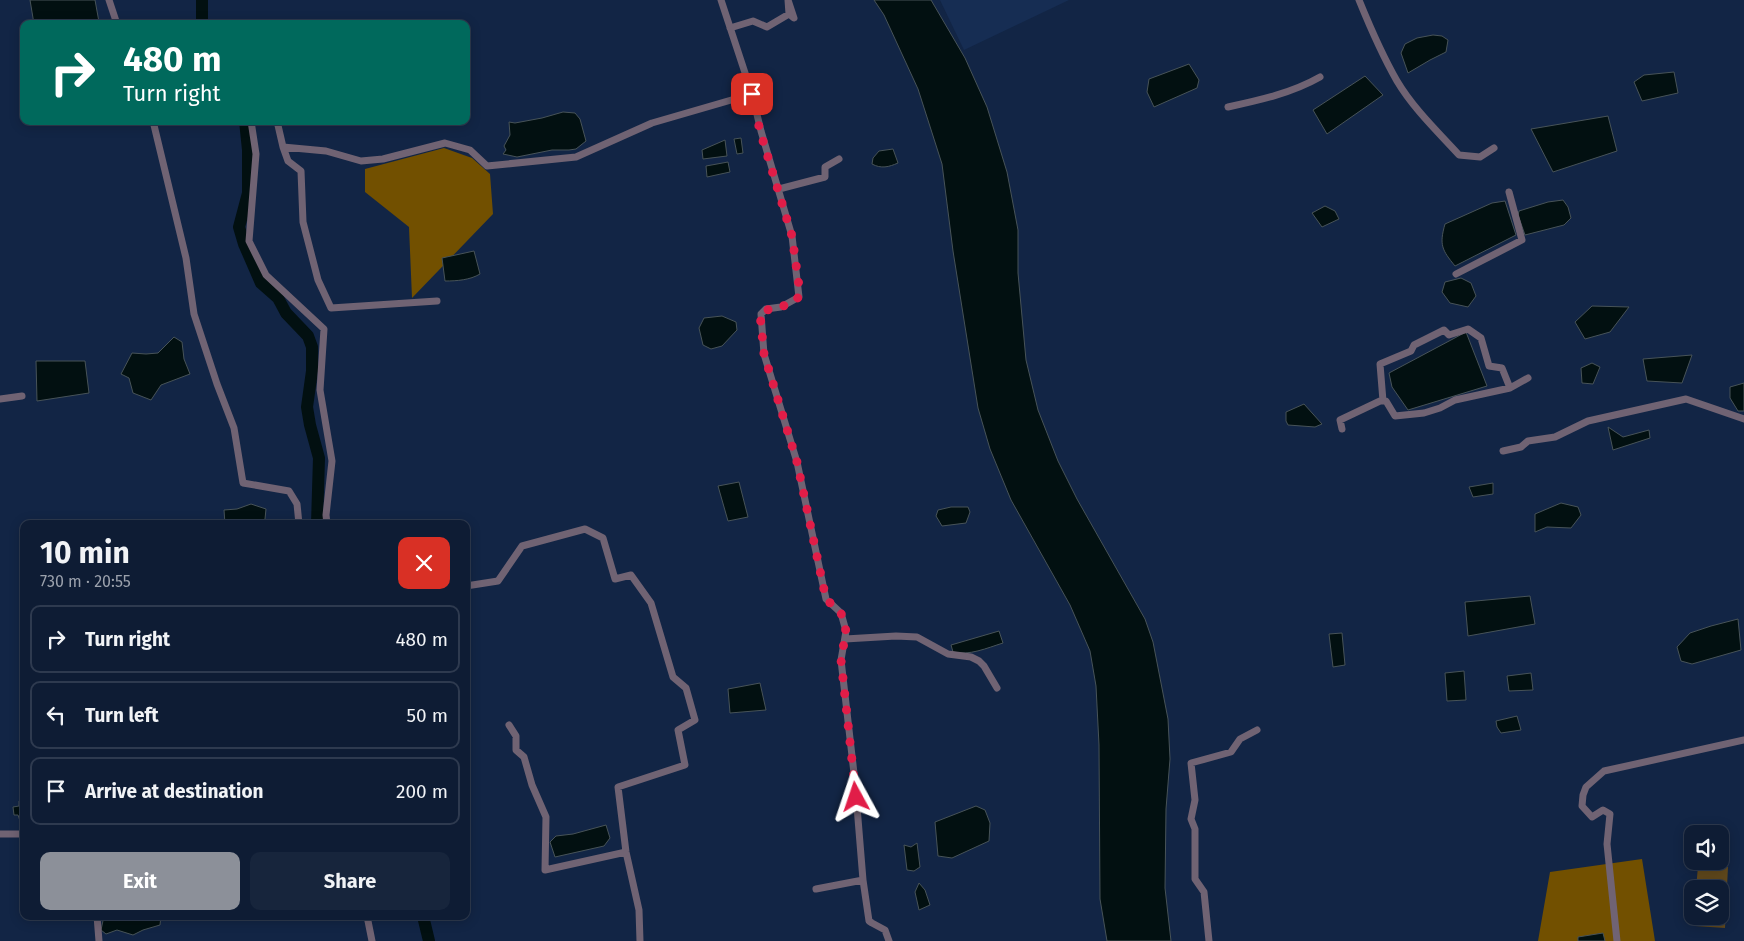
<!DOCTYPE html>
<meta charset="utf-8">
<style>
body{margin:0;font-family:"Fira Sans",sans-serif;background:#17253c;color:#f1f3f6;height:100vh;display:flex;flex-direction:column;font-size:19px;white-space:nowrap}
*{box-sizing:border-box;margin:0}
p{font-size:16px;color:#9ba1ac}
.icon{flex:none;width:28px;height:28px;fill:none;stroke:currentColor;stroke-width:2;stroke-linecap:round;stroke-linejoin:round}
.map{position:relative;flex:1;overflow:hidden}
.drawer{position:absolute;left:20px;top:520px;width:450px;height:400px;display:flex;flex-direction:column;background:#0e1c34;border-radius:10px;box-shadow:0 2px 12px #0003,0 0 0 1px #2e3a4f}
.drawer>*{flex:none}
.guide{position:absolute;left:20px;top:20px;width:450px;height:105px;border-radius:10px;box-shadow:0 2px 12px #0003,0 0 0 1px #2e3a4f;background:#00695c;color:#fff;overflow:hidden}
.buttons{position:absolute;left:1684px;top:825px;display:grid;gap:10px}
.buttons a{display:grid;place-items:center;width:45px;height:45px;border-radius:10px;background:#0e1c34;box-shadow:0 2px 12px #0003,0 0 0 1px #2e3a4f;font-size:25px}
.pin{position:absolute;display:grid;place-items:center;width:42px;height:42px;color:#fff;margin:-21px;border-radius:10px;box-shadow:0 2px 8px #0006}
.me{position:absolute;width:55px;margin:-28px;rotate:355deg;stroke-linejoin:round;filter:drop-shadow(0 0 4px #0008)}
.turn{display:flex;align-items:center;gap:18px;height:105px;padding:0 20px;font-size:22px}
.turn .icon{width:65px;height:65px;stroke-width:2.5}
.turn b{display:block;font-size:35px;line-height:42px}
.round{display:grid;place-items:center;flex:none;width:52px;height:52px;border-radius:10px;background:#17253c}
.headline{display:flex;align-items:center;justify-content:space-between;height:85px;padding:0 20px}
h1{font-size:30px;font-weight:700;line-height:38px}
.action{display:flex;gap:10px;margin-top:auto;padding:10px 20px}
.action a{flex:1;height:58px;border-radius:10px;background:#8c9099;color:#fff;font-size:20px;font-weight:700;line-height:58px;text-align:center}
.action a+a{background:#17253c;color:#f1f3f6}
ul{padding:0;list-style:none}
li{display:flex;align-items:center;gap:15px;height:68px;margin:0 10px 8px;padding:0 10px;border:2px solid #2e3a4f;border-radius:10px}
li div{flex:1}
li b{display:block;font-size:19px}
li em{font-style:normal}
.map>svg:first-child{display:block}
</style>
<div class="map">
<svg width="1744" height="941" viewBox="0 0 1744 941">
<rect width="100%" height="100%" fill="#122545"/>
<path fill="#162d53" d="M 940,0 L 1069,0 L 964,50 Z"/>
<path fill="#61491d" d="M 1698,866 L 1728,867 L 1725,928 L 1695,926 L 1695,916 L 1720,916 L 1720,889 L 1696,889 Z"/>
<path fill="#725000" d="M 444,148 L 472,158 L 490,174 L 493,214 L 412,298 L 409,227 L 365,192 L 365,169 Z
M 1642,859 L 1655,941 L 1538,941 L 1550,872 Z"/>
<path fill="#021011" stroke="#475358" d="M 30,0 L 95,0 L 99,22 L 89,24 L 34,24 Z
M 874,0 L 931,0 L 965,58 L 987,107 L 1007,172 L 1018,230 L 1018,273 L 1026,360 L 1038,410 L 1058,461 L 1077,499 L 1145,619 L 1153,642 L 1168,719 L 1170,759 L 1166,809 L 1165,888 L 1171,941 L 1107,941 L 1100,899 L 1099,745 L 1096,686 L 1090,651 L 1070,605 L 1011,500 L 990,449 L 978,408 L 953,251 L 942,164 L 918,89 L 884,15 Z
M 1433,35 L 1442,36 L 1448,40 L 1446,52 L 1430,60 L 1408,73 L 1401,53 L 1405,44 L 1417,38 Z
M 1189,64 L 1199,80 L 1197,88 L 1154,107 L 1147,92 L 1149,79 Z
M 1674,72 L 1678,93 L 1642,101 L 1634,82 L 1644,75 Z
M 1365,76 L 1383,95 L 1327,134 L 1313,110 Z
M 563,112 L 575,113 L 580,119 L 586,141 L 576,149 L 569,150 L 552,150 L 517,157 L 503,154 L 506,150 L 504,146 L 510,135 L 509,122 L 515,123 L 542,118 Z
M 1608,116 L 1617,151 L 1553,172 L 1531,129 Z
M 741,138 L 743,153 L 737,154 L 734,139 Z
M 725,140 L 727,156 L 703,159 L 702,150 Z
M 893,149 L 898,163 C 889,167 881,169 872,164 L 873,158 L 879,151 Z
M 728,162 L 730,172 L 707,177 L 706,166 Z
M 1563,200 L 1568,207 L 1571,218 L 1564,225 L 1525,235 L 1518,215 L 1519,211 L 1548,202 Z
M 1505,201 L 1516,235 L 1455,266 C 1442,250 1439,245 1445,224 L 1492,203 Z
M 1325,206 L 1335,211 L 1339,219 L 1322,227 L 1312,213 Z
M 474,251 L 480,274 C 470,280 457,281 445,281 L 442,258 Z
M 1461,278 L 1471,283 L 1476,296 L 1468,307 L 1450,303 L 1442,292 L 1445,282 Z
M 1592,306 L 1629,307 L 1610,332 L 1585,339 L 1575,322 Z
M 722,316 L 736,322 L 737,330 L 722,346 L 711,349 L 703,345 L 699,328 L 704,318 Z
M 1466,332 L 1487,386 L 1408,410 L 1392,387 L 1389,373 Z
M 174,337 L 182,342 L 184,359 L 190,374 L 161,385 L 151,400 L 133,393 L 129,378 L 121,374 L 132,353 L 146,354 L 158,353 Z
M 1692,355 L 1682,383 L 1647,381 L 1643,359 Z
M 36,361 L 85,361 L 89,393 L 37,401 Z
M 1592,363 L 1600,367 L 1593,384 L 1582,383 L 1581,368 Z
M 1744,383 L 1744,411 L 1738,411 L 1730,398 L 1730,387 Z
M 1304,404 L 1322,424 L 1315,427 L 1288,425 L 1286,421 L 1286,412 Z
M 1608,427 L 1623,437 L 1649,430 L 1650,438 L 1613,450 Z
M 739,482 L 748,517 L 728,521 L 718,486 Z
M 1493,483 L 1493,494 L 1473,497 L 1469,487 Z
M 1561,503 L 1578,507 L 1581,515 L 1571,528 L 1547,527 L 1535,532 L 1535,514 Z
M 251,504 L 266,509 L 265,519 L 259,524 L 225,524 L 224,510 L 237,509 Z
M 951,507 L 968,507 L 970,512 L 966,523 L 942,526 L 936,516 L 938,510 Z
M 1530,596 L 1535,624 L 1468,636 L 1465,602 Z
M 1738,619 L 1741,650 L 1692,664 L 1681,661 L 1677,647 L 1690,633 L 1711,626 Z
M 999,631 L 1003,643 C 987,648 969,656 953,652 L 951,645 Z
M 1342,633 L 1345,665 L 1333,667 L 1329,634 Z
M 1464,671 L 1466,700 L 1447,701 L 1445,673 Z
M 1531,673 L 1533,690 L 1509,691 L 1507,676 Z
M 760,683 L 766,710 L 730,713 L 728,689 Z
M 1517,716 L 1521,730 L 1501,733 L 1497,727 L 1496,721 Z
M 24,800 L 24,824 L 21,824 L 18,815 L 14,815 L 13,807 L 19,806 L 19,801 Z
M 976,806 L 985,810 L 990,823 L 989,841 L 952,858 L 938,856 L 935,822 Z
M 606,825 L 610,838 L 604,846 L 555,857 L 550,842 L 556,836 L 573,834 Z
M 917,843 L 920,867 L 914,871 L 907,870 L 904,845 L 911,847 Z
M 919,883 L 925,890 L 930,905 L 919,910 L 915,892 Z
M 104,916 L 161,916 L 160,925 L 143,930 L 133,935 L 117,930 L 106,934 L 101,930 Z
M 1603,933 L 1605,941 L 1578,941 L 1578,937 Z"/>
<g fill="none" stroke-linecap="round" stroke-linejoin="round">
<path stroke="#021011" stroke-width="12" d="M 202,24 L 202,0
M 245,121 L 248,150 L 248,193 L 239,227 L 244,244 L 261,283 L 278,298 L 286,313 L 308,336 L 312,347 L 312,371 L 307,407 L 310,425 L 319,458 L 317,524
M 423,916 L 429,941"/>
<path stroke="#706373" stroke-width="7" d="M 109,0 L 117,24
M 721,0 L 752,94 L 761,131 L 792,236 L 799,297 L 781,307 L 766,309 L 761,314 L 764,354 L 797,462 L 826,599 L 841,613 L 846,631 L 841,660 L 855,782 L 863,880 L 869,921 L 872,923 L 885,930 L 889,941
M 1359,0 C 1370,27 1382,55 1397,81 C 1413,108 1437,131 1459,155 L 1480,157 L 1494,148
M 730,28 L 753,21 L 767,27 L 789,14 L 788,0 L 794,18 L 789,14
M 1228,107 C 1260,100 1292,93 1320,77
M 153,121 L 186,258 L 194,314 L 217,384 L 234,428 L 243,483 L 289,491 L 297,504 L 299,524
M 251,121 L 256,154 L 249,241 L 266,275 L 324,329 L 320,390 L 332,461 L 326,515 L 327,524
M 277,121 L 283,147 L 326,151 L 361,161 L 383,159 L 445,143 L 470,150 L 487,166 L 576,157 L 652,123 L 752,94
M 283,147 L 288,161 L 301,171 L 303,222 L 318,280 L 331,308 L 437,301
M 779,189 L 825,177 L 825,167 L 839,159
M 1456,274 L 1522,240 L 1509,192
M 0,399 L 22,396
M 1383,401 L 1380,364 L 1411,351 L 1414,345 L 1444,330 L 1449,335 L 1468,329 L 1481,338 L 1489,366 L 1502,368 L 1510,388
M 1342,429 L 1340,420 L 1380,401 L 1386,401 L 1395,416 L 1424,413 L 1440,408 L 1455,400 L 1510,388 L 1528,378
M 1503,451 L 1521,447 L 1528,441 L 1555,437 L 1588,421 L 1686,399 L 1744,419
M 466,586 L 498,581 L 522,546 L 585,529 L 603,538 L 615,579 L 631,575 L 651,603 L 673,677 L 686,688 L 695,720 L 678,730 L 685,765 L 618,787 L 626,852 L 639,910 L 640,941
M 845,639 L 896,636 L 917,637 L 948,654 L 971,657 L 979,661 L 984,666 L 997,688
M 509,725 L 516,736 L 516,750 L 524,757 L 532,785 L 546,817 L 545,870 L 626,852
M 0,834 L 24,834
M 816,889 L 863,880
M 97,916 L 99,941
M 367,916 L 372,941
M 1209,941 L 1204,892 L 1195,879 L 1195,829 L 1191,819 L 1195,800 L 1191,763 L 1231,752 L 1240,739 L 1257,730
M 1617,941 L 1607,844 L 1610,814 L 1603,810 L 1592,817 L 1582,806 L 1583,795 L 1586,787 L 1604,771 L 1744,740"/>
</g>
<g fill="none" stroke-linecap="round" stroke-linejoin="round">
<path stroke="#e11d48" stroke-width="9" stroke-dasharray="0 16.2" d="M 752,94 L 760,131 L 792,236 L 800,293 C 796,309 770,305 760,314 L 764,354 L 797,462 L 826,599 L 841,613 L 846,631 L 841,660 L 856,797"/>
</g>
</svg>
<div class="buttons">
<a><svg class="icon" aria-label="sound" viewBox="0 0 24 24"><path d="M4 9h4l5-4v14l-5-4H4zM17 9q2 3 0 6"/></svg></a>
<a><svg class="icon" aria-label="layers" viewBox="0 0 24 24"><path d="M12 4l9 5-9 5-9-5zM3 14l9 5 9-5"/></svg></a>
</div>
<div class="pin" style="left:752px;top:94px;background:#d93025"><svg class="icon" aria-label="arrive" viewBox="0 0 24 24"><path d="M6 21V4h12l-3 4 3 4H6"/></svg></div>
<svg class="me" style="left:856px;top:797px" viewBox="-20 -20 40 40"><path d="M0-17L14 15 0 8-14 15z" fill="#e11d48" stroke="#fff" stroke-width="4"/></svg>
<div class="guide">
<div class="turn"><svg class="icon" aria-label="right" viewBox="0 0 24 24"><path d="M7 20v-9h11M14 6l5 5-5 5"/></svg><div><b>480 m</b>Turn right</div></div>
</div>
<section class="drawer">
<div class="headline"><div><h1>10 min</h1><p>730 m · 20:55</p></div><a class="round" style="background:#d93025;color:#fff"><svg class="icon" aria-label="close" viewBox="0 0 24 24"><path d="M6 6l12 12M18 6L6 18"/></svg></a></div>
<ul>
<li><svg class="icon" aria-label="right" viewBox="0 0 24 24"><path d="M7 20v-9h11M14 6l5 5-5 5"/></svg><div><b>Turn right</b></div><em>480 m</em></li>
<li><svg class="icon" aria-label="left" viewBox="0 0 24 24"><path d="M17 20v-9H6M10 6l-5 5 5 5"/></svg><div><b>Turn left</b></div><em>50 m</em></li>
<li><svg class="icon" aria-label="arrive" viewBox="0 0 24 24"><path d="M6 21V4h12l-3 4 3 4H6"/></svg><div><b>Arrive at destination</b></div><em>200 m</em></li>
</ul>
<div class="action"><a>Exit</a><a>Share</a></div>
</section>
</div>
